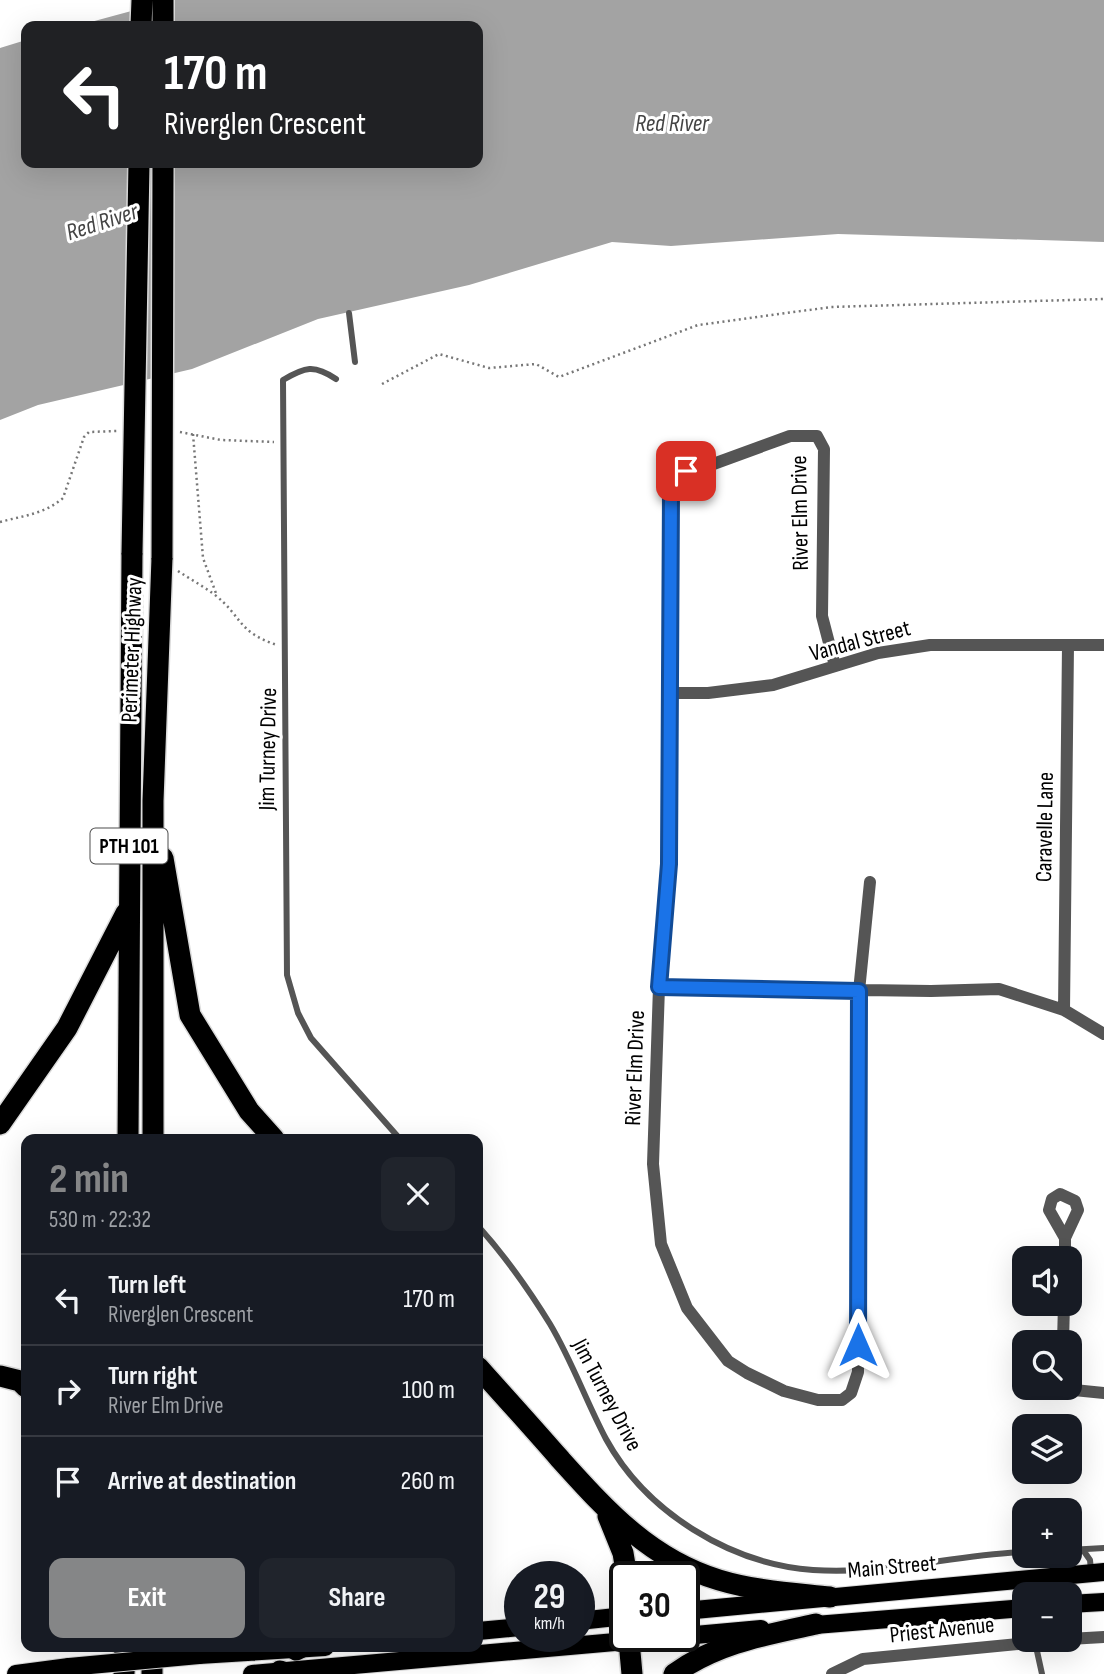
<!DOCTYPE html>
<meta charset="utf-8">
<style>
body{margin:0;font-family:"Sofia Sans Condensed",sans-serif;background:#20242c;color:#f1f3f6;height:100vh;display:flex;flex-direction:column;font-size:26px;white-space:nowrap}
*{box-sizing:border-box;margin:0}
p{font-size:23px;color:#9ea1a6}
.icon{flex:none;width:38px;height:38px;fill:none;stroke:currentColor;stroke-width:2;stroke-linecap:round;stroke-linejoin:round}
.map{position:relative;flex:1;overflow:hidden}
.panel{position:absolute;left:21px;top:1134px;width:462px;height:518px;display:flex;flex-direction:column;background:#171b24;border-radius:14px;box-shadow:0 7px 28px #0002}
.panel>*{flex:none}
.top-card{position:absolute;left:21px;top:21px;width:462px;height:147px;border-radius:14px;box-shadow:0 7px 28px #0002;background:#202124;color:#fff;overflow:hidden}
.fabs{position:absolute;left:1012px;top:1246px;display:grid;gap:14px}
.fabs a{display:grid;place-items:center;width:70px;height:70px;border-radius:14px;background:#171b24;box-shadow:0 7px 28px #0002;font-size:35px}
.speed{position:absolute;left:504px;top:1561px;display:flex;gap:14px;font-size:35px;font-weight:700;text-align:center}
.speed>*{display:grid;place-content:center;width:91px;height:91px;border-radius:50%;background:#171b24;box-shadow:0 7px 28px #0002;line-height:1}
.speed small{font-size:18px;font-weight:400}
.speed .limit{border:4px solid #111;border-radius:10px;background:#fff;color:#111}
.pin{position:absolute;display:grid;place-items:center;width:60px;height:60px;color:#fff;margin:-30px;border-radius:14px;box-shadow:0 4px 10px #0006}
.me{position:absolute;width:77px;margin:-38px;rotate:0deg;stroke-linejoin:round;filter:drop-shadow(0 0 5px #0008)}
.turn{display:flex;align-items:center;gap:24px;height:147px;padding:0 28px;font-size:32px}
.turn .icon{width:91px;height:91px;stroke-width:2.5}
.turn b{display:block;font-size:49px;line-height:60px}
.round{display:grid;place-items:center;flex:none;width:74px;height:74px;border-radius:14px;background:#20242c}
.summary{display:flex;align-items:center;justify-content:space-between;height:119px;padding:0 28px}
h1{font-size:42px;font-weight:700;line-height:52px;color:#858687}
.button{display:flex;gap:14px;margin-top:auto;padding:14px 28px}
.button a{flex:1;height:80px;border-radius:14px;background:#858687;color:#fff;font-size:28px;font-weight:700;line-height:80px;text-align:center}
.button a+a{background:#20242c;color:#f1f3f6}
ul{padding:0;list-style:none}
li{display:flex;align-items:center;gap:21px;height:91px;padding:0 28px;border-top:2px solid #363941}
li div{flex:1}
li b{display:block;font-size:26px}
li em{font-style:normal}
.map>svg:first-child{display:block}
</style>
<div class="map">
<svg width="1104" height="1674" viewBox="0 0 1104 1674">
<rect width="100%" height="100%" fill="#fff"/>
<path fill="#a3a3a3" d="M 172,0 L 1104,0 L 1104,242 L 838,234 L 671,246 L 612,242 L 469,285 L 318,319 L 192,369 L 38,405 L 0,420 L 0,48 L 26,40 L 26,163 L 478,163 L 478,26 L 76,26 Z"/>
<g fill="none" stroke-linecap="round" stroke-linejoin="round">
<defs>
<path id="primary" d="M 1069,1604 L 1104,1602
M 684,1611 L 1104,1572
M 579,1621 L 625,1616
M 803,1626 L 1024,1608
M 478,1631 L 520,1627
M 684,1636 L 761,1629
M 199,1655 L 325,1647
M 16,1674 L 69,1667
M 252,1674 L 683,1636"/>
<path id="motorway" d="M 141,26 L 142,0
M 163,26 L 163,0
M 163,858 L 190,1015 L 249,1111 L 274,1139
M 0,1124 L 67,1028 L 126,913
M 128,1139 L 132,553
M 153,1139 L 153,801 L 162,558
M 478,1367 C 505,1397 533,1428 560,1459 C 607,1511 650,1559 719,1580 C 755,1591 793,1593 830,1597
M 0,1376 L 20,1381 L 26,1387
M 608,1516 L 623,1553 L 627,1577
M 629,1641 L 632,1674
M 296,1650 L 302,1647
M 280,1671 L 289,1674
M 124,1674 L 125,1647
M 152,1674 L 152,1647
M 674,1674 C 717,1643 765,1635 816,1624"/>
</defs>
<use href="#primary" stroke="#dbdbdb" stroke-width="20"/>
<use href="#motorway" stroke="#dbdbdb" stroke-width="24"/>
<path stroke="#777" stroke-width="2.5" stroke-dasharray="2 3.5" stroke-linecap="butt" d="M 382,384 L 439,354 L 489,368 L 536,364 L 559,377 L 698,325 L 831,307 L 1104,299
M 180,432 L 221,440 L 274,442
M 193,434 L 203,558 L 217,596
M 0,522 C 22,516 45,514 63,498 L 84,437 L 89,432 L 117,431
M 178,571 C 190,579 203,586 215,595 C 242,616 237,632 277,645"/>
<path stroke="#555" stroke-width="6" d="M 349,313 L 355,362
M 336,379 C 314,364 305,367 283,380 L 287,975 L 298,1013 L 311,1038 L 400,1139
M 478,1226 C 505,1256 529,1290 550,1324 C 572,1361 586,1401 606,1439 C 646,1512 730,1564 813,1570 C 884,1575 953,1555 1024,1552
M 1069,1550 L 1104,1548
M 1083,1550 L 1090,1560 L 1091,1570
M 1035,1642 L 1042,1674"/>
<path stroke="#555" stroke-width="12" d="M 835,666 L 822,616 L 824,449 L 817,436 L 790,436 L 675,478 L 671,491 L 669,864 L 659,987 L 653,1164 L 661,1244 L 687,1308 L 728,1361 L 747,1373 L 784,1391 L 818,1400 L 842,1400 L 851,1393 L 858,1372 L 859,991 L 870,882
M 669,693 L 708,693 L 773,685 L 878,653 L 930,645 L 1104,645
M 659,987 L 931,991 L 999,989 L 1064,1010 L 1104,1034
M 1064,1010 L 1068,645
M 1065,1258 L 1065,1238 L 1078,1210 L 1075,1201 L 1060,1194 L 1052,1199 L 1049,1210 L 1065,1238
M 1063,1342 L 1064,1304
M 1069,1384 L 1074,1390 L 1104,1393
M 1069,1639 L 1104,1637
M 832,1674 L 863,1659 L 1059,1640"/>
<use href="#primary" stroke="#000" stroke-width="18"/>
<use href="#motorway" stroke="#000" stroke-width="21"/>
<defs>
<path id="primary-bridge" d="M 69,1667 L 199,1655"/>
<path id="motorway-bridge" d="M 132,553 L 139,163
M 162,558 L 163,163"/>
</defs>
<use href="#primary-bridge" stroke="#dbdbdb" stroke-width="20" stroke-linecap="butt"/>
<use href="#motorway-bridge" stroke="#dbdbdb" stroke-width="24" stroke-linecap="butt"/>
<use href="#primary-bridge" stroke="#000" stroke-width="18"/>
<use href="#motorway-bridge" stroke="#000" stroke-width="21"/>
</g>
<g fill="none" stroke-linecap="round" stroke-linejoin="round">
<defs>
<path id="route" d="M 686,471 L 675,478 L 671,491 L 669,864 L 659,987 L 859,991 L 858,1345"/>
</defs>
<use href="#route" stroke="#114b97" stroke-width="18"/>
<use href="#route" stroke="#1a73e8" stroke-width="12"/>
</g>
<g text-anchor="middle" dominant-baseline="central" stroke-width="6" stroke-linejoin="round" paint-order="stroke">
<rect fill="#fff" stroke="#4c4c4c" stroke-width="2" x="90.5" y="828.5" width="77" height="35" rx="5"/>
<g font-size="21" font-weight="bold" fill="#000">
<text x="129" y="846">PTH 101</text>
</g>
<g font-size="23" fill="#000" stroke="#fff">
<text transform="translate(800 513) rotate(-91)">River Elm Drive</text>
<text transform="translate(860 641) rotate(-15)">Vandal Street</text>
<text transform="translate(132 650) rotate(-88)">Perimeter Highway</text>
<text transform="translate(268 749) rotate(-89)">Jim Turney Drive</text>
<text transform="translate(1045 827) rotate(-89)">Caravelle Lane</text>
<text transform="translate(635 1068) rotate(-88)">River Elm Drive</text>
<text transform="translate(607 1395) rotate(62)">Jim Turney Drive</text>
<text transform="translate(892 1567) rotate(-5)">Main Street</text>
<text transform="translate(942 1630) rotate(-6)">Priest Avenue</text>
</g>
<g font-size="24" font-style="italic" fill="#444" stroke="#fff">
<text x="672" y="123">Red River</text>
<text transform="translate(102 222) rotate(-18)">Red River</text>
</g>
</g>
</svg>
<div class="fabs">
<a><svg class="icon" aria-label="sound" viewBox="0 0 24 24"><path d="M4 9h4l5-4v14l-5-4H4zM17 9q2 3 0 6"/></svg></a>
<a><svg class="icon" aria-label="search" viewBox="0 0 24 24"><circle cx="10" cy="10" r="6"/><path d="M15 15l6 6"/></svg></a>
<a><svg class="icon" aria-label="layers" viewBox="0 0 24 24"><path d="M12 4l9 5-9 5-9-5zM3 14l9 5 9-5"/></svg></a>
<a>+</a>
<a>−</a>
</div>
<div class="speed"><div>29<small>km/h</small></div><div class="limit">30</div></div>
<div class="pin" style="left:686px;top:471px;background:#d93025"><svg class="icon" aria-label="arrive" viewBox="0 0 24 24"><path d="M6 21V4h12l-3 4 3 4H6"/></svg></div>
<svg class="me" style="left:858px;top:1345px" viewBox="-20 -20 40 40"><path d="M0-17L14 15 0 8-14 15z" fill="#1a73e8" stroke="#fff" stroke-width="4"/></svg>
<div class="top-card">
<div class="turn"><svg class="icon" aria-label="left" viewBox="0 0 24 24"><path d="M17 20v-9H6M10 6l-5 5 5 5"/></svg><div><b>170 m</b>Riverglen Crescent</div></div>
</div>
<section class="panel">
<div class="summary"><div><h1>2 min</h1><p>530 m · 22:32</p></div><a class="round"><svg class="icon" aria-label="close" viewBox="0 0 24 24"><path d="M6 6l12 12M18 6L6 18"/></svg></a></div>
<ul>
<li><svg class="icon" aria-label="left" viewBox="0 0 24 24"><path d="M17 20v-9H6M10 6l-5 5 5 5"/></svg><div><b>Turn left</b><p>Riverglen Crescent</p></div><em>170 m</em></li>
<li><svg class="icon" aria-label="right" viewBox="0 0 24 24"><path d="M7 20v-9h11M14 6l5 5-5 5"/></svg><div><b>Turn right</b><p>River Elm Drive</p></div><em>100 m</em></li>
<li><svg class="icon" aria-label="arrive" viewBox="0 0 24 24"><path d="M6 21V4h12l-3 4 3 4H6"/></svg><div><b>Arrive at destination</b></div><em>260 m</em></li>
</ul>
<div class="button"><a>Exit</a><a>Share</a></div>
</section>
</div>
